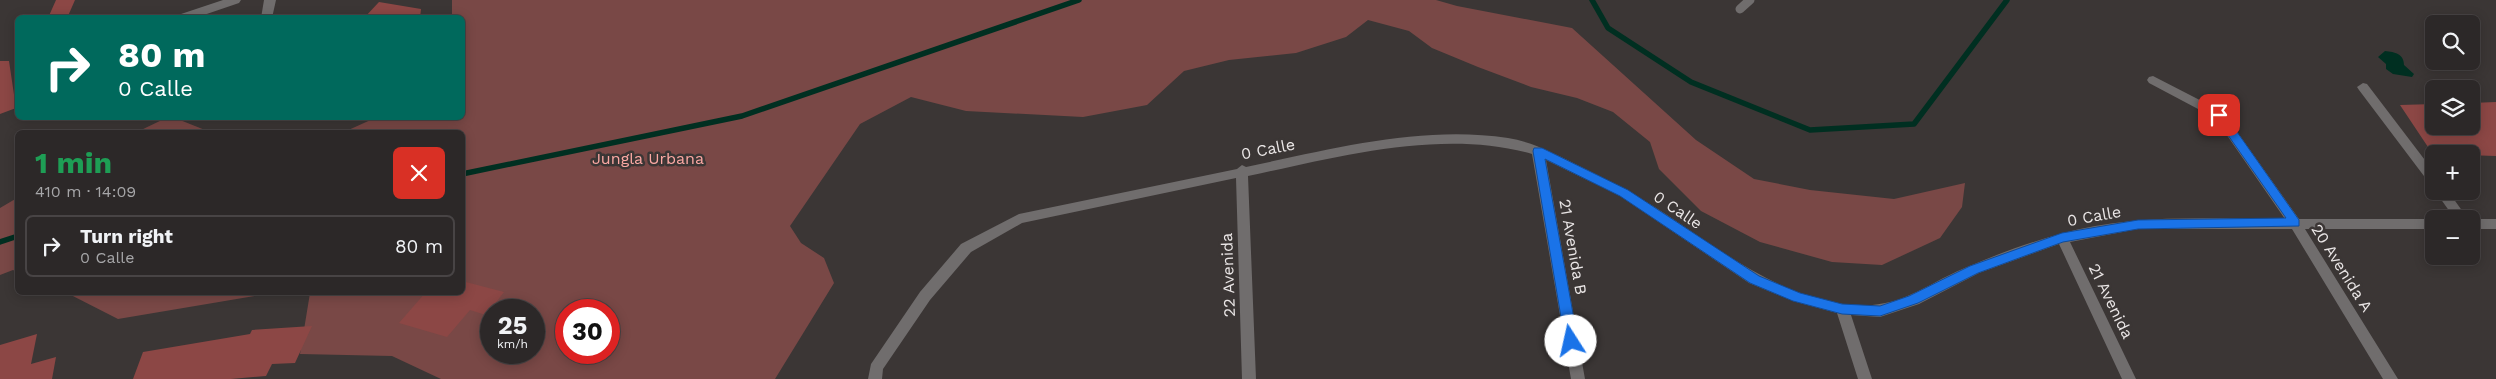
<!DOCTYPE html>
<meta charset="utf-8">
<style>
body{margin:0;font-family:"Work Sans",sans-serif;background:#383434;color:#f1f3f6;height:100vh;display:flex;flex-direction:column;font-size:19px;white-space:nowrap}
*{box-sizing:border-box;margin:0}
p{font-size:16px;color:#a6a6a8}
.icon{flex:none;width:28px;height:28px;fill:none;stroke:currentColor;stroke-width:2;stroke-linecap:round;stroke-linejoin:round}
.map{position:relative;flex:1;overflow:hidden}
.panel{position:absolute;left:15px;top:130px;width:450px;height:165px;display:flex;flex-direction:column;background:#2c2828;border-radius:8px;box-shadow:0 2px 12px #0003,0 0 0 1px #484445}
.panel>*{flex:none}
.guide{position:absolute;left:15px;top:15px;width:450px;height:105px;border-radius:8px;box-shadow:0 2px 12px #0003,0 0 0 1px #484445;background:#00695c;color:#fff;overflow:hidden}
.fabs{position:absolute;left:2425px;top:15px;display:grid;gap:10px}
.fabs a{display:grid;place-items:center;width:55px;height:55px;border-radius:8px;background:#2c2828;box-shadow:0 2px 12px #0003,0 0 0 1px #484445;font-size:25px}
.speed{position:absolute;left:480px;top:299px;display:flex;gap:10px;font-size:25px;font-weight:700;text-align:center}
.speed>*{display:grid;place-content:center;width:65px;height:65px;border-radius:50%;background:#2c2828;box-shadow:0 2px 12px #0003,0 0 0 1px #484445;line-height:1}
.speed small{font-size:12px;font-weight:400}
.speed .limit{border:8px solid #d22;background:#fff;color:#111}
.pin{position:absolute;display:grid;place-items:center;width:42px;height:42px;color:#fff;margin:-21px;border-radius:10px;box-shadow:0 2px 8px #0006}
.me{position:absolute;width:55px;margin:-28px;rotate:350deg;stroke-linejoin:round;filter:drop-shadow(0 0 4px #0008)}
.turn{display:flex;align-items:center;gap:18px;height:105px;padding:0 20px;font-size:22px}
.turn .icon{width:65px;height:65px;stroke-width:2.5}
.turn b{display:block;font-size:35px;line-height:42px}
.round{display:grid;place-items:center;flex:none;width:52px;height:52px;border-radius:8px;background:#383434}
.head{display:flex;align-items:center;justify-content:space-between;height:85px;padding:0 20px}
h1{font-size:30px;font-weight:700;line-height:38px;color:#1e9e55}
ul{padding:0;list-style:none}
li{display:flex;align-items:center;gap:15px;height:62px;margin:0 10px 8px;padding:0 10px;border:2px solid #484445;border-radius:8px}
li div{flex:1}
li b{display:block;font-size:19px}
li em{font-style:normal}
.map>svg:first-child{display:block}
</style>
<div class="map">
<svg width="2496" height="379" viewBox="0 0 2496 379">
<rect width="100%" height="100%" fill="#3b3635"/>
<path fill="#794846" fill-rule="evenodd" d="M 452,0 L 1436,0 L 1457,6 L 1572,28 L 1696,140 L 1754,179 L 1810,190 L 1894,199 L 1965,183 L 1962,207 L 1940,238 L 1882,265 L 1832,262 L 1760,242 L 1701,211 L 1659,169 L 1650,142 L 1613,112 L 1577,98 L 1531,87 L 1478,67 L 1432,48 L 1409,31 L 1368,20 L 1346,37 L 1296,53 L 1229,60 L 1184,71 L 1147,105 L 1083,117 L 966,111 L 911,97 L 860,124 L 790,226 L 801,243 L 824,258 L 834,283 L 775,379 L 441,379 L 392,356 L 300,354 L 310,293 L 462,292 L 462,132 L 344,132 L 375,118 L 462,118 L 462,18 L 452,17 ZM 491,310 L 534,310 L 534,352 L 491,352 ZM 566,310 L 609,310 L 609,352 L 566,352 Z
M 166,118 L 175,118 L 210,132 L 137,132 Z
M 17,198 L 17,272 L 13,270 L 0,275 L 0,208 Z
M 67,293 L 272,293 L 118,319 Z"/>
<path fill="#002f21" d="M 2385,51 C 2395,52 2404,54 2404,65 L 2414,74 L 2412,77 L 2393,74 L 2386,69 L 2386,64 L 2378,57 Z"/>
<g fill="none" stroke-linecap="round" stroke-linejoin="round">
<path stroke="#002f21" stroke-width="5.5" d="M 1592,0 L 1608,28 L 1691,82 L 1810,130 L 1914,124 L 2007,0
M 462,174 L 742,116 L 1079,0
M 0,242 L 18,236"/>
</g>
<path fill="#8c4745" d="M 56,0 L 75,0 L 68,16 L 48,18 Z
M 379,2 L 421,9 L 420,18 L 364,18 Z
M 0,61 L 9,61 L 16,108 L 0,114 Z
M 2496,102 L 2496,156 L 2434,154 L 2434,156 L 2400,105 L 2434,104 L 2434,126 L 2471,126 L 2471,103 Z
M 462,281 L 504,292 L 486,315 L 470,310 L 447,337 L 399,323 L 426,292 L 462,292 Z
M 312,326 L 295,363 L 272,364 L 266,376 L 231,379 L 133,379 L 143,352 L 250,334 L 252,330 Z
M 37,334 L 31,364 L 56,357 L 52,379 L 0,379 L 0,345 Z"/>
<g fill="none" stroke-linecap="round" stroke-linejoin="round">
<path stroke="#706d6d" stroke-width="9" d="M 1740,9 L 1750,0"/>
<path fill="#706d6d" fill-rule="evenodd" d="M 223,0 L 241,0 L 239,3 L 195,18 L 177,18 L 178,15 Z
M 264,0 L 276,0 L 272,18 L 261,18 Z
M 2153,76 L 2223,112 L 2299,219 L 2434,219 L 2434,229 L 2305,229 L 2398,379 L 2383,379 L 2292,229 L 2138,229 L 2070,242 L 2136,379 L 2122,379 L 2059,244 L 1979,273 L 1919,304 L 1880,317 L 1851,315 L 1872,379 L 1858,379 L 1837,313 L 1793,301 L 1749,283 L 1620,196 L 1546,160 L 1585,379 L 1571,379 L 1532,154 C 1442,128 1338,157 1248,176 L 1256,379 L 1242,379 L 1236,178 L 1022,223 L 971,252 L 930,300 L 883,369 L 882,379 L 868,379 L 871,364 L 920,292 L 961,244 L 1019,214 L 1237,169 L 1242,165 L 1246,167 C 1332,149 1421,125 1508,138 C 1532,142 1554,153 1575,164 C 1607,179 1637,195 1667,215 C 1721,251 1776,294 1843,304 C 1901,312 1923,284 1972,265 C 2000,253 2031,242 2060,234 C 2133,213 2210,219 2285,219 L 2215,118 L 2149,83 L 2147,80 L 2149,77 Z
M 2363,83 L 2367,84 L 2434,172 L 2434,186 L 2430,184 L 2359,90 L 2357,87 Z
M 2435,191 L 2448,191 L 2468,219 L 2455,219 Z
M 2471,219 L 2496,219 L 2496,229 L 2471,229 Z"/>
</g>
<path fill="#1a73e8" stroke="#114b97" d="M 2219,111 L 2223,112 L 2299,220 L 2299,226 L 2138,229 L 2063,242 L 1978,273 L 1918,303 L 1880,316 L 1842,314 L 1793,301 L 1750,283 L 1620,196 L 1545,159 L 1578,341 L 1571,346 L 1565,341 L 1533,151 L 1534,148 L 1542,148 L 1628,190 L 1759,276 L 1800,293 L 1842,304 L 1880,306 L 1909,296 L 1970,266 L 2062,233 L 2138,220 L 2286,218 L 2216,118 L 2214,115 Z"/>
<g text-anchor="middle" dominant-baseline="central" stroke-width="5" stroke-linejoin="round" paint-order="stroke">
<g font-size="16" fill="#eae6e6" stroke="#3b3635">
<text transform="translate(1268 149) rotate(-11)">0 Calle</text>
<text transform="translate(1678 210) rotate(34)">0 Calle</text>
<text transform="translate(2094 216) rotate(-10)">0 Calle</text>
<text transform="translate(1573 247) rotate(80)">21 Avenida B</text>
<text transform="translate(2342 268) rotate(58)">20 Avenida A</text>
<text transform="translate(1228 275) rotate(-92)">22 Avenida</text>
<text transform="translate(2111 301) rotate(64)">21 Avenida</text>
</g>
<g font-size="16" fill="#fda9a4" stroke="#3b3635">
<text x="648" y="158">Jungla Urbana</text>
</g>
</g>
</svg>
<div class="fabs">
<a><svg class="icon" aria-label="search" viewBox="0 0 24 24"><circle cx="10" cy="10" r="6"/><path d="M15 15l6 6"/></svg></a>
<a><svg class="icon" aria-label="layers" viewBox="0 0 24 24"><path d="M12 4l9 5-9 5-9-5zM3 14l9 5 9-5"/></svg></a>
<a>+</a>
<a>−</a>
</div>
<div class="speed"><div>25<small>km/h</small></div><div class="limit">30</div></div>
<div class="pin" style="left:2219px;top:115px;background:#d93025"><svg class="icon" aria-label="arrive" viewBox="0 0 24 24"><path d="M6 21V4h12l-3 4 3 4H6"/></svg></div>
<svg class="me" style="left:1571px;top:341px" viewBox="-20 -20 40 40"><circle r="19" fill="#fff"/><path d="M0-13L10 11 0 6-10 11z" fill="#1a73e8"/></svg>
<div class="guide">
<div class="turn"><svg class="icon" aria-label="right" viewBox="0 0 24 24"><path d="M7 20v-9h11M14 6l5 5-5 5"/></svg><div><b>80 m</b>0 Calle</div></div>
</div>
<section class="panel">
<div class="head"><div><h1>1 min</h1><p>410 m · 14:09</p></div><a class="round" style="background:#d93025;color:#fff"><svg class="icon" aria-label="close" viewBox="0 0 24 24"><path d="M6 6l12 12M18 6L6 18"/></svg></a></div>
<ul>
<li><svg class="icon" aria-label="right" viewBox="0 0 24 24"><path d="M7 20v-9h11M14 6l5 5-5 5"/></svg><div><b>Turn right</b><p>0 Calle</p></div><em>80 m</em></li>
</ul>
</section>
</div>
